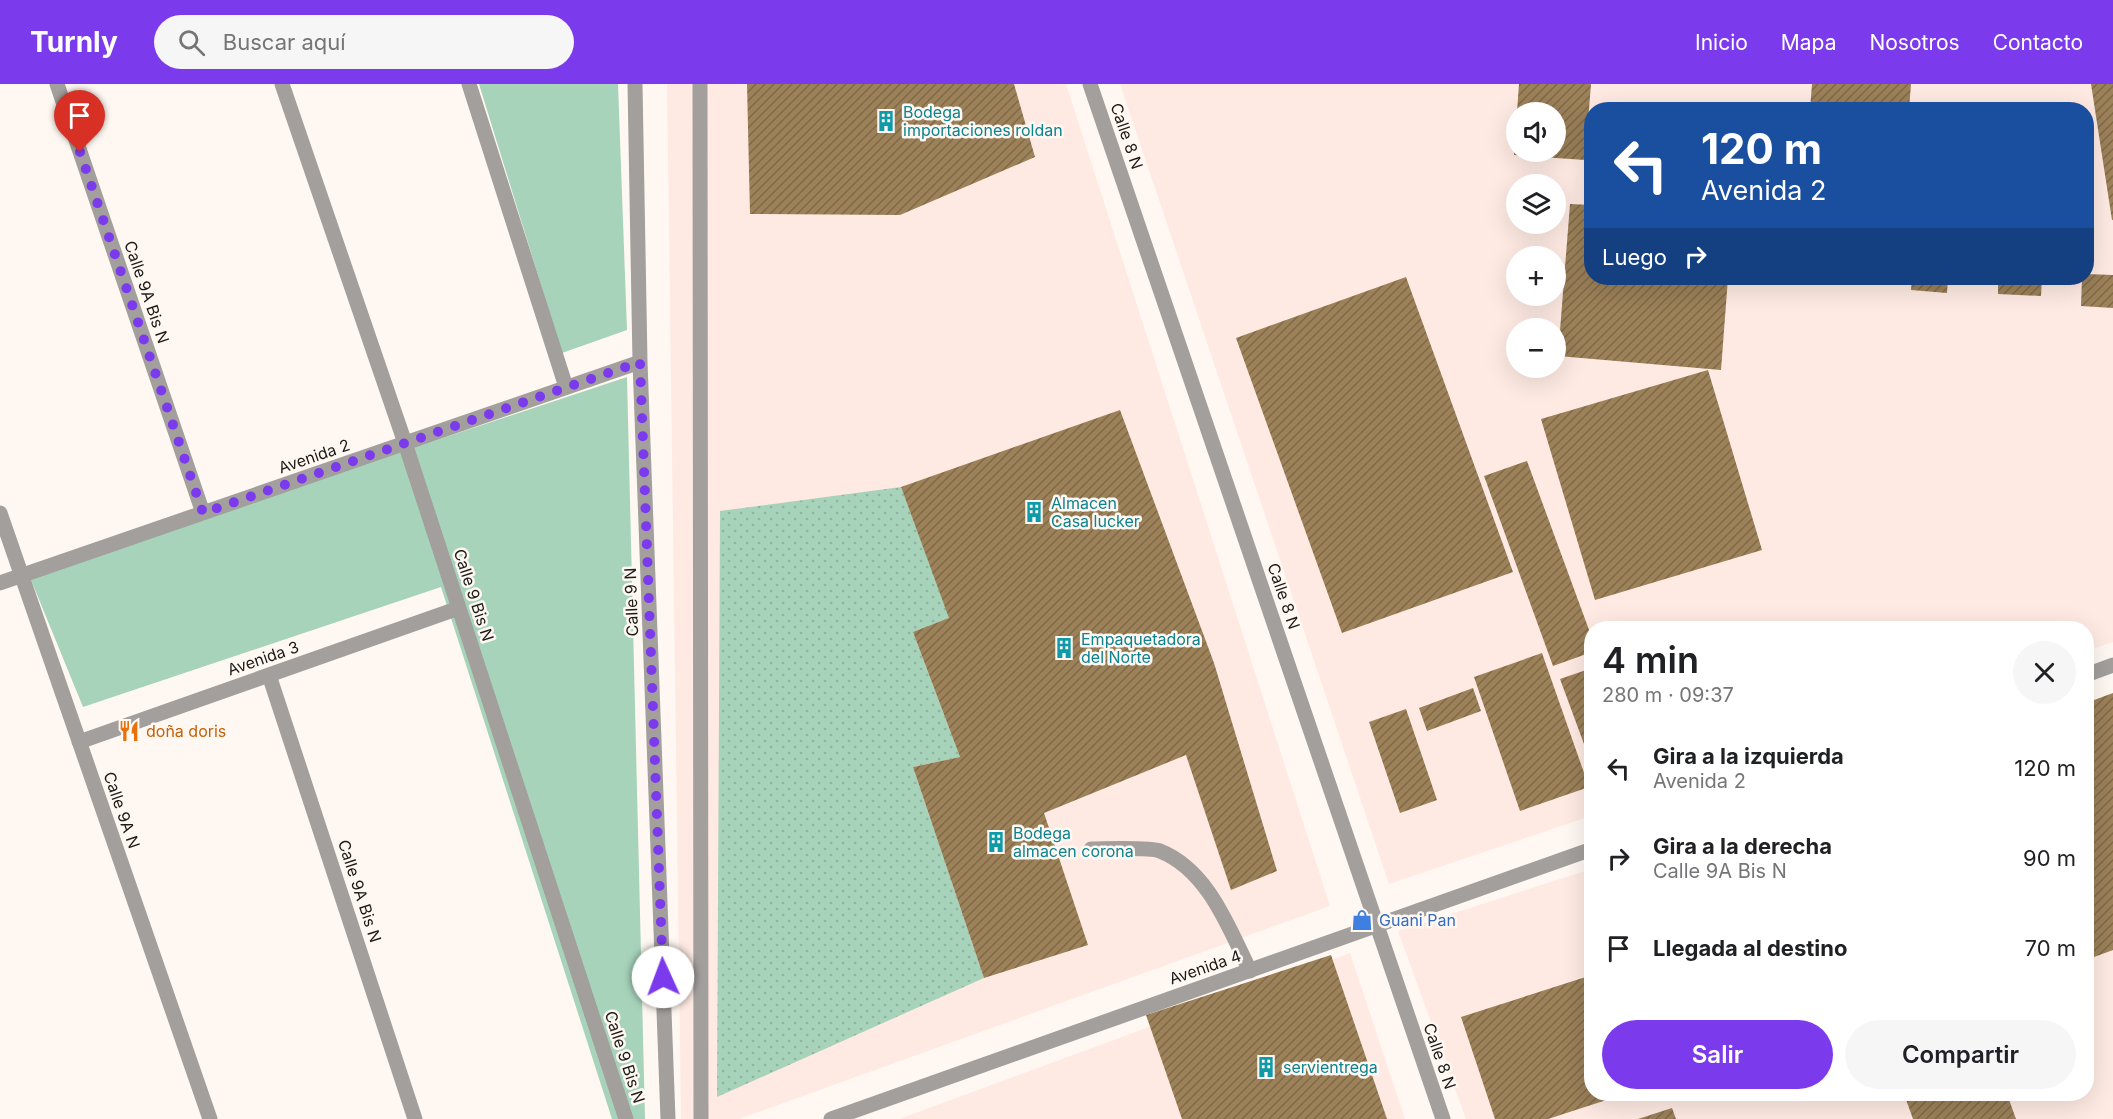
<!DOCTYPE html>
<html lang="es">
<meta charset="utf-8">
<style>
body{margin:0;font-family:Inter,sans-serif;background:#f6f6f6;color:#202124;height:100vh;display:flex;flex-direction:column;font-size:22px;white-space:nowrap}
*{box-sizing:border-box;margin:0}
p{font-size:20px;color:#757577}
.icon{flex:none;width:33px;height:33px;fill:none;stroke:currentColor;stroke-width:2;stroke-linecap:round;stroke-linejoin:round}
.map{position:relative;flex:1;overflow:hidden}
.panel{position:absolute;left:1584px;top:537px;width:510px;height:480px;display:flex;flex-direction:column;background:#fff;border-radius:24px;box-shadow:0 6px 24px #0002}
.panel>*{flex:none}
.hud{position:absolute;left:1584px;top:18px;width:510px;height:183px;border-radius:24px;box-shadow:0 6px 24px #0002;background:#1a4fa0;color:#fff;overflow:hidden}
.controls{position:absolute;left:1506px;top:18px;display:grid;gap:12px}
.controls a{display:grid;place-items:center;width:60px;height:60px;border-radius:50%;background:#fff;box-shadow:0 6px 24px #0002;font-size:30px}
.pin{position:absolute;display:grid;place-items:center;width:51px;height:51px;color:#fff;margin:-62px -26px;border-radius:50% 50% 50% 0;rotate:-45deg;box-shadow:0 0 6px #0007}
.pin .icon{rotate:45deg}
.me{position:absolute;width:66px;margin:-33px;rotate:358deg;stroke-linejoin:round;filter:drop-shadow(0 0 4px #0008)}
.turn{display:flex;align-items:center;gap:21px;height:126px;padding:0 18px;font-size:27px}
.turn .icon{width:78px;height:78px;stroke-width:2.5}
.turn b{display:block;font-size:42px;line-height:51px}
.then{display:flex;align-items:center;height:57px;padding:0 18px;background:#0003;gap:12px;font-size:22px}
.round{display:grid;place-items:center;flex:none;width:63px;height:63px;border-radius:32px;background:#f6f6f6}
.overview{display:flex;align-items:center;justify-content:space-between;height:102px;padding:0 18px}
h1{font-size:36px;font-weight:600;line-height:45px}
.button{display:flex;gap:12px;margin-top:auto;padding:12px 18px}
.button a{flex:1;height:69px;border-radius:36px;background:#7c3aed;color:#fff;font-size:24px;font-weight:600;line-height:69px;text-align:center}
.button a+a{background:#f6f6f6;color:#202124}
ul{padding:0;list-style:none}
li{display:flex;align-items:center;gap:18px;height:90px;padding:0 18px}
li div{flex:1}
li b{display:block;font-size:22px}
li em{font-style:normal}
header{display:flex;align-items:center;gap:36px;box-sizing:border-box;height:84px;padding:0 30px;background:#7c3aed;color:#fff}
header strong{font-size:28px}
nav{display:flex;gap:33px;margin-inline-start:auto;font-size:21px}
.search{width:420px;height:54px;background:#f6f6f6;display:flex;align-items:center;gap:15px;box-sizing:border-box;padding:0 21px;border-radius:33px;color:#757577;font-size:22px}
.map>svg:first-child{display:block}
</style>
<header>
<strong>Turnly</strong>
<div class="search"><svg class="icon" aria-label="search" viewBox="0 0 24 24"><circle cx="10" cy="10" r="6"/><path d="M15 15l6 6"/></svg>Buscar aquí</div>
<nav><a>Inicio</a><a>Mapa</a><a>Nosotros</a><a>Contacto</a></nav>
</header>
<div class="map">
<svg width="2113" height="1035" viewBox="0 0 2113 1035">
<defs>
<pattern id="grass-dots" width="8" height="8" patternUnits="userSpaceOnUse" patternTransform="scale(1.5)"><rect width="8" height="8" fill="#a7d3bb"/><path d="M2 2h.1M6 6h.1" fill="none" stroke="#8fb5a0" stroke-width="1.8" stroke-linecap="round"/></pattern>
<pattern id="building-hatch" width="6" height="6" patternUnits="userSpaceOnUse" patternTransform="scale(1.5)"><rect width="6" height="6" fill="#9c8159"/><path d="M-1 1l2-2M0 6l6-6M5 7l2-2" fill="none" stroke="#7e6949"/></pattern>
</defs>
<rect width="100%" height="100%" fill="#fff8f2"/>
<path fill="#feeae3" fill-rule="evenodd" d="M 667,0 L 1066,0 L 1330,822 L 739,1035 L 681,1035 Z
M 1120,0 L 2113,0 L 2113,558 L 2087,567 L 2086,544 L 1592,544 L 1591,732 L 1389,800 ZM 1592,26 L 2086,26 L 2086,194 L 1592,194 ZM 1516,28 L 1556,28 L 1556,68 L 1516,68 ZM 1516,100 L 1556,100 L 1556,140 L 1516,140 ZM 1516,172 L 1556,172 L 1556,212 L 1516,212 ZM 1516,244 L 1556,244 L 1556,284 L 1516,284 Z
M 2113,615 L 2113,1035 L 1466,1035 L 1398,847 L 1591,785 L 1592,1010 L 2086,1010 L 2087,624 Z
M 1350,869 L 1405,1035 L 899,1035 Z"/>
<path fill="url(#grass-dots)" d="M 901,403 L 950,535 L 913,548 L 960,673 L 913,683 L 984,894 L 717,1013 L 720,427 Z"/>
<path fill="#a7d3bb" d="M 479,0 L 618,0 L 627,246 L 562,269 Z
M 627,293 L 645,1035 L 612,1035 L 441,503 L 83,623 L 29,491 Z"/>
<path fill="url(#building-hatch)" d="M 747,0 L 1014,0 L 1035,73 L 900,131 L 750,130 Z
M 1519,0 L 1591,0 L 1585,76 L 1514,71 L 1515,54 L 1516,54 L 1516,68 L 1556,68 L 1556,28 L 1517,28 Z
M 1812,0 L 1911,0 L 1909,26 L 1810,26 Z
M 2091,0 L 2113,0 L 2113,136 L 2112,136 Z
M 1570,120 L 1592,121 L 1592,194 L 1728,194 L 1721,286 L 1558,272 Z
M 2086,190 L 2113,191 L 2113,224 L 2081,222 L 2082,194 L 2086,194 Z
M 1406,193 L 1513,488 L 1342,549 L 1236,254 Z
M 1912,194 L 1948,194 L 1947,209 L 1911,206 Z
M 1998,194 L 2042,194 L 2041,212 L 1998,210 Z
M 1708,286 L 1762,466 L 1595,516 L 1541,335 Z
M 1120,326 L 1214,579 L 1277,787 L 1231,806 L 1186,671 L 1044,729 L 1088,861 L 984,894 L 913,683 L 960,673 L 913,548 L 949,534 L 901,403 Z
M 1527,377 L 1592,554 L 1592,568 L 1553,582 L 1484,392 Z
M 1542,569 L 1589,703 L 1520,727 L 1474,593 Z
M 1592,584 L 1592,679 L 1591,679 L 1560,595 Z
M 1473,604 L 1481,627 L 1427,647 L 1419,624 Z
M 2113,609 L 2113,866 L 2086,876 L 2086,619 Z
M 1406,625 L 1437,716 L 1400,729 L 1369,638 Z
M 1331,871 L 1387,1035 L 1182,1035 L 1146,931 Z
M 1592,891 L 1592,1010 L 1625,1010 L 1548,1035 L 1495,1035 L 1461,933 Z
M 1904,1010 L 2007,1010 L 2016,1035 L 1913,1035 Z
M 1672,1024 L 1676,1035 L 1638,1035 Z"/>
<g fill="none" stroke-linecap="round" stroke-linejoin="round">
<path stroke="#a29f9c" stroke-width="15" d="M 1091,765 C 1105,765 1150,763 1160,767 C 1208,786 1229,844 1250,887"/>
<path stroke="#a29f9c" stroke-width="15" d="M 57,0 L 203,429
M 282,0 L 405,359 L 626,1035
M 469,0 L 566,303
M 635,0 L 640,278 L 668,1035
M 700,0 L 701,1035
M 1090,0 L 1443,1035
M 0,429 L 210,1035
M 0,499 L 640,278
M 269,591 L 415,1035
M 2086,591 L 2113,581
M 79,658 L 459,524
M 831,1035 L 1592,765"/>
</g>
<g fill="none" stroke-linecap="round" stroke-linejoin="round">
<path stroke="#7c3aed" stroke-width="10" stroke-dasharray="0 18" d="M 80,68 L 203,429 L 640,278 L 663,893"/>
</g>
<defs>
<symbol id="building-bare" viewBox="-9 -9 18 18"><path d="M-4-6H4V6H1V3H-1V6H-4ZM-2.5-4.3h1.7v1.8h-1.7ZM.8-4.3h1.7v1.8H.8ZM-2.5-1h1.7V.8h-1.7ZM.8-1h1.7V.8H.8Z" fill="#0f9aa8" stroke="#fff8f2" stroke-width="2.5" paint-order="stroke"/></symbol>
<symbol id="restaurant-bare" viewBox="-9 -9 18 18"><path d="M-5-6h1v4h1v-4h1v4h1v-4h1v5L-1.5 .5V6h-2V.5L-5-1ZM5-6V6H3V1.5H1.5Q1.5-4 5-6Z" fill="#e8710a" stroke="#fff8f2" stroke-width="2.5" paint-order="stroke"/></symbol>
<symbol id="shop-bare" viewBox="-9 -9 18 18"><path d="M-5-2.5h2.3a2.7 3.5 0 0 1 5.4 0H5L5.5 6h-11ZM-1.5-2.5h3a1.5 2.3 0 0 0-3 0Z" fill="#3f7fe0" stroke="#fff8f2" stroke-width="2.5" paint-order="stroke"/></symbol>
</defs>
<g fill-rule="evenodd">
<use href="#building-bare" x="871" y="22" width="30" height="30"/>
<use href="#building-bare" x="1019" y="413" width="30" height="30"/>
<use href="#building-bare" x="1049" y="549" width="30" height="30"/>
<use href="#restaurant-bare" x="114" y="632" width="30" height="30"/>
<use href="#building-bare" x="981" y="743" width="30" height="30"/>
<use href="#shop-bare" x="1347" y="821" width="30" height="30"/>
<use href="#building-bare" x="1251" y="968" width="30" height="30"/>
</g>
<g text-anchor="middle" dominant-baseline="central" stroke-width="5" stroke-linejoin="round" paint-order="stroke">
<g font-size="16" fill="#0d838f" stroke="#fff8f2" text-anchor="start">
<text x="903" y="28">Bodega<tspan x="903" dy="18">importaciones roldan</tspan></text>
<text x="1051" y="419">Almacen<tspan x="1051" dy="18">Casa lucker</tspan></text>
<text x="1081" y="555">Empaquetadora<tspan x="1081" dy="18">del Norte</tspan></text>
<text x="1013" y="749">Bodega<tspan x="1013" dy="18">almacen corona</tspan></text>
<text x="1283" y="983">servientrega</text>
</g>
<g font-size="16" fill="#1c1916" stroke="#fff8f2">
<text transform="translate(1127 52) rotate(71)">Calle 8 N</text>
<text transform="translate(147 208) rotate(71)">Calle 9A Bis N</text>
<text transform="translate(314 372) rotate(-19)">Avenida 2</text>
<text transform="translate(474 511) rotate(72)">Calle 9 Bis N</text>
<text transform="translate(1284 512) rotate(71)">Calle 8 N</text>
<text transform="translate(631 518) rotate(-92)">Calle 9 N</text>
<text transform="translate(263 574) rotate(-19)">Avenida 3</text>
<text transform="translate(122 726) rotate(71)">Calle 9A N</text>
<text transform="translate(360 807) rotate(72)">Calle 9A Bis N</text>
<text transform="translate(1205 883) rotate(-19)">Avenida 4</text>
<text transform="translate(1440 972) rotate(71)">Calle 8 N</text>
<text transform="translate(625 973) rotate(72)">Calle 9 Bis N</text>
</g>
<g font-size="16" fill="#c56008" stroke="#fff8f2" text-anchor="start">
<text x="146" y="647">doña doris</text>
</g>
<g font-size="16" fill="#366cbe" stroke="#fff8f2" text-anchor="start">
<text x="1379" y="836">Guani Pan</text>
</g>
</g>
</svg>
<div class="controls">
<a><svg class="icon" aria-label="sound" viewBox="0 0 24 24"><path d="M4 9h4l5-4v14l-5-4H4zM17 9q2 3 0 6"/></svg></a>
<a><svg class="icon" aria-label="layers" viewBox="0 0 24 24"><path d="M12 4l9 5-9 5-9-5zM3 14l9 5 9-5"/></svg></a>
<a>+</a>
<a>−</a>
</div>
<div class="pin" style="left:80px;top:68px;background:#d93025"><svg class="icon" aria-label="arrive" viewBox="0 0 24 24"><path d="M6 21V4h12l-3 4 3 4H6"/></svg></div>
<svg class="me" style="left:663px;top:893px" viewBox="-20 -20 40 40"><circle r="19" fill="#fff"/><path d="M0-13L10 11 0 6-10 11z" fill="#7c3aed"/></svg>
<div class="hud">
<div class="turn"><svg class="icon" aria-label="left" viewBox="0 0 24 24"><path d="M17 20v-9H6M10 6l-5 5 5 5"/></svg><div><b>120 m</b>Avenida 2</div></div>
<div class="then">Luego<svg class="icon" aria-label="right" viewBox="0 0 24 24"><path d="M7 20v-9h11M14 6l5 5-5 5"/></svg></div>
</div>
<section class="panel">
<div class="overview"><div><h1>4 min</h1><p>280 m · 09:37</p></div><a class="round"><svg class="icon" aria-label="close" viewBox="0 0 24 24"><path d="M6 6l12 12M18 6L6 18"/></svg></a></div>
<ul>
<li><svg class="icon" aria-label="left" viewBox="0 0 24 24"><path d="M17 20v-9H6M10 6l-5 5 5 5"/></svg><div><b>Gira a la izquierda</b><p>Avenida 2</p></div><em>120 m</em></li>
<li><svg class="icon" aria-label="right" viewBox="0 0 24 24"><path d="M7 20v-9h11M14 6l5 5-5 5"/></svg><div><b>Gira a la derecha</b><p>Calle 9A Bis N</p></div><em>90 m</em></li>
<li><svg class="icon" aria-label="arrive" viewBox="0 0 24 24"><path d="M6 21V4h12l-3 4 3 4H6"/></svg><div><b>Llegada al destino</b></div><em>70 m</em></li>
</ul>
<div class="button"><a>Salir</a><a>Compartir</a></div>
</section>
</div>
